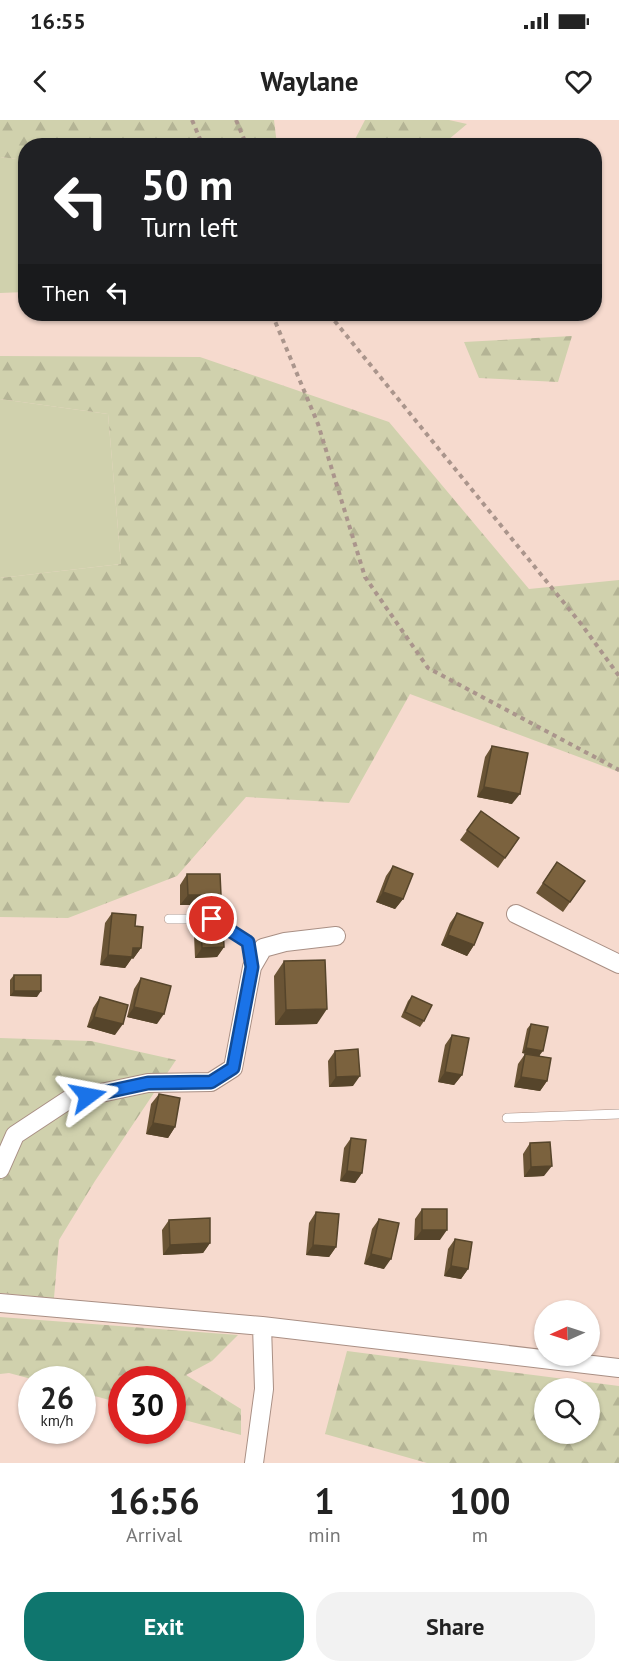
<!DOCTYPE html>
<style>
body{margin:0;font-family:"PT Sans",sans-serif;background:#f2f2f2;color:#222;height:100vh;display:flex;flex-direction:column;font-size:22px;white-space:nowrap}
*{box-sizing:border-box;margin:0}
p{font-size:20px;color:#767676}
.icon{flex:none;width:33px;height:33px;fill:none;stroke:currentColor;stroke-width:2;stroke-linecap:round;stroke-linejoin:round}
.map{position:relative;height:1343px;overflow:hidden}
.details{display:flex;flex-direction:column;background:#fff;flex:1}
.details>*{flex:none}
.top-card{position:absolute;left:18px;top:18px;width:584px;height:183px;border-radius:24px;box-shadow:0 2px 4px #0004;background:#202124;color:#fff;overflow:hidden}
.needle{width:39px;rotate:267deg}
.controls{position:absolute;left:534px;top:1180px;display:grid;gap:12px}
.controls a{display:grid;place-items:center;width:66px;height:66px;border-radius:50%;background:#fff;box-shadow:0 2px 4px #0004;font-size:30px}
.speed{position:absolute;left:18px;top:1246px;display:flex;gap:12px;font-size:30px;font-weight:700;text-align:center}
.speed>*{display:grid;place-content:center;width:78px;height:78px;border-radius:50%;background:#fff;box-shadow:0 2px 4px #0004;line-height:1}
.speed small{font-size:15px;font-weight:400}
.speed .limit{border:9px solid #d22;background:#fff;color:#111}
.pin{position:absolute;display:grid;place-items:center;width:51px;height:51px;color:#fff;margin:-26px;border:3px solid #fff;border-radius:50%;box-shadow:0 2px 6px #0007}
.me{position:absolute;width:66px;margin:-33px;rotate:77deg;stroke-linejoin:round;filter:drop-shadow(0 0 4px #0008)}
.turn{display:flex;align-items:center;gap:21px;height:126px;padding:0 24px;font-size:27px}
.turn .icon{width:78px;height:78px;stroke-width:2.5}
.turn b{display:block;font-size:42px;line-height:51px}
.then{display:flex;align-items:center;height:57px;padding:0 24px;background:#0003;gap:12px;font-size:22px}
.eta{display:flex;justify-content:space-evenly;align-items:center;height:102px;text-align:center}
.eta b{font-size:36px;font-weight:700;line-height:42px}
.button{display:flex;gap:12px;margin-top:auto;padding:12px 24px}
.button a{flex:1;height:69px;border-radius:24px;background:#0f766e;color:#fff;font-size:24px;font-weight:700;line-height:69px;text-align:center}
.button a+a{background:#f2f2f2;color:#222}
.status{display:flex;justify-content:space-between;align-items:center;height:42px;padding:0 30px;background:#fff;direction:ltr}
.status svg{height:16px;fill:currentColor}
header{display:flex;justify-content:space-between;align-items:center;height:78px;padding:0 24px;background:#fff;font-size:27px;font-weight:700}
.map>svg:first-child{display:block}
</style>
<div class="status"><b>16:55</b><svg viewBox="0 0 49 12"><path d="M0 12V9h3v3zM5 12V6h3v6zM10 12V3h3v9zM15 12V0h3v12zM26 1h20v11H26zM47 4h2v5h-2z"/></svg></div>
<header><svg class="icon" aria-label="back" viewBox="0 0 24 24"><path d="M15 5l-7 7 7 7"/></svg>Waylane<svg class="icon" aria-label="heart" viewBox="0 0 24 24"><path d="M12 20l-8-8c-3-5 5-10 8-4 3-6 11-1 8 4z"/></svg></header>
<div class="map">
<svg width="619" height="1343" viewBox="0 0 619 1343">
<defs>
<pattern id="forest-firs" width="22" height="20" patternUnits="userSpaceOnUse" patternTransform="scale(1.5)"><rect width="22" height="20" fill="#d0d1ad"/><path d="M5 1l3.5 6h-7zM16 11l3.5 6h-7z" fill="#b4b495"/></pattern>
</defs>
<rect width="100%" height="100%" fill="#f6dace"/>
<path fill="#d0d1ad" d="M 0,37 L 25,40 L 25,172 L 0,173 Z
M 0,279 L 108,294 L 121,444 L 0,458 Z"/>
<path fill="url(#forest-firs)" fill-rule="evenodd" d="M 0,0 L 274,0 L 277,25 L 26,26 L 25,40 L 0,37 Z
M 365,0 L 449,0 L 467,4 L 442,25 L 352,25 Z
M 572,216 L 558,262 L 479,258 L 464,222 Z
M 0,236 L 200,237 L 389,302 L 529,469 L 619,460 L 619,652 L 410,574 L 349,683 L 246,677 L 177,756 L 68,798 L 0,797 L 0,458 L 121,444 L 108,294 L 0,279 Z
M 0,918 L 91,921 L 176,940 L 95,1061 L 59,1120 L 54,1178 L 0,1173 Z
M 0,1197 L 238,1215 L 212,1241 L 186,1255 L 241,1289 L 241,1315 L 173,1297 L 172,1260 L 122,1260 L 121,1283 L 83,1273 L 82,1260 L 35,1260 L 9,1253 L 0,1254 Z
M 347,1231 L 619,1266 L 619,1343 L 427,1343 L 325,1314 ZM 544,1269 L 590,1269 L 590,1314 L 544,1314 Z"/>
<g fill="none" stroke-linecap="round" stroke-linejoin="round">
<defs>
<path id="lane" d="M 169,799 L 212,799 L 248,822 L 252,845
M 507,998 L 619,994"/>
<path id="street" d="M 516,794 L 619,844
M 0,1049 L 15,1015 L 68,980 L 148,963 L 211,962 L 233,948 L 252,847 L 263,828 L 285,822 L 336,816
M 0,1183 L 262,1206 L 619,1248
M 254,1343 L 264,1269 L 262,1206"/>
</defs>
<use href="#lane" stroke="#a98f84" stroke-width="10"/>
<use href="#street" stroke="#a98f84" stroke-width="20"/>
<path stroke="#aa958c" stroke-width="4" stroke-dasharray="4.5 4.5" stroke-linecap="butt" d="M 192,0 L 203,26
M 236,0 L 247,26
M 272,194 L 318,304 L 365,457 L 428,548 L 619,650
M 329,194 L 582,505 L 619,556"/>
<use href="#lane" stroke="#fff" stroke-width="9"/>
<use href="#street" stroke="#fff" stroke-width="18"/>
</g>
<path fill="#6a5435" d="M 492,626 L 512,684 L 477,677 L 485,637 Z
M 481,691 L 519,718 L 498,748 L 460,720 Z
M 557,742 L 585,761 L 563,792 L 536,773 Z
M 393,746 L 403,779 L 395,789 L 376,782 L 386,756 Z
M 187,754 L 221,775 L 213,785 L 180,785 L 180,765 Z
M 112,793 L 135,806 L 141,828 L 133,839 L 132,838 L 125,848 L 100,845 L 105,803 Z
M 457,793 L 474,825 L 467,836 L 441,825 L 450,803 Z
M 201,805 L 224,827 L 217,837 L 195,838 L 194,815 Z
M 284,841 L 317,904 L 275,905 L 274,856 Z
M 14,855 L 37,877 L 10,876 L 10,860 Z
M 141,858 L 157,904 L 127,897 L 134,869 Z
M 412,876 L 424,901 L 420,907 L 401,897 L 408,881 Z
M 100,877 L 115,915 L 87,907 L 93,888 Z
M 531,904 L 547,961 L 540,971 L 514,967 L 518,944 L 525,934 L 537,936 L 522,933 L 527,909 Z
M 452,915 L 462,955 L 454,965 L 438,962 L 445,925 Z
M 335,931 L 353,966 L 329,967 L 328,941 Z
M 159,974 L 175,1007 L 168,1018 L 146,1014 L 151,984 Z
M 351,1018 L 362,1053 L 355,1063 L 340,1061 L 344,1028 Z
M 530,1023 L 544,1056 L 524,1057 L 523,1034 Z
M 422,1089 L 440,1120 L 414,1120 L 415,1099 Z
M 316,1092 L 336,1127 L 329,1137 L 306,1135 L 309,1103 Z
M 379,1099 L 384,1149 L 364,1144 L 372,1109 Z
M 169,1100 L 210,1123 L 203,1133 L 163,1135 L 162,1110 Z
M 455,1119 L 468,1149 L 461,1159 L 444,1156 L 448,1129 Z"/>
<path fill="#56452b" d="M 484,667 L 520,674 L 512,684 L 477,677 Z
M 383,772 L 403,779 L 395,789 L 376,782 Z
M 188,775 L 221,775 L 213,785 L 180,785 Z
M 448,815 L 474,825 L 467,836 L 441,825 Z
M 224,827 L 217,837 L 195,838 L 202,828 Z
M 133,828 L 141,828 L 133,839 L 132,838 L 125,848 L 100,845 L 108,835 Z
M 14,871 L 41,871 L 37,877 L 10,876 Z
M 134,887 L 164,894 L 157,904 L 127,897 Z
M 327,889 L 317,904 L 275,905 L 286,890 Z
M 94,897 L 123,904 L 115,915 L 87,907 Z
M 526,928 L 543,931 L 539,936 L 522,933 Z
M 445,952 L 462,955 L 454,965 L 438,962 Z
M 360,956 L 353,966 L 329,967 L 336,957 Z
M 521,957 L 547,961 L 540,971 L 514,967 Z
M 153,1003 L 175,1007 L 168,1018 L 146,1014 Z
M 552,1046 L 544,1056 L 524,1057 L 531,1047 Z
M 347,1051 L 362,1053 L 355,1063 L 340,1061 Z
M 422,1110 L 447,1110 L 440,1120 L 414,1120 Z
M 210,1123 L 203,1133 L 163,1135 L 170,1125 Z
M 313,1125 L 336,1127 L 329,1137 L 306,1135 Z
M 371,1134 L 391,1139 L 384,1149 L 364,1144 Z
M 451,1146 L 468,1149 L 461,1159 L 444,1156 Z"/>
<path fill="#7b623e" stroke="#56452b" stroke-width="1.5" d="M 492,626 L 528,633 L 520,674 L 484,667 Z
M 481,691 L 519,718 L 505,738 L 467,710 Z
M 557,742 L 585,761 L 570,782 L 543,763 Z
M 393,746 L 413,754 L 403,779 L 383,772 Z
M 187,754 L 220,754 L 221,775 L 188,775 Z
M 112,793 L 136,795 L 135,806 L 143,807 L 141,828 L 133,828 L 132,837 L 108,835 Z
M 457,793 L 483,803 L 474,825 L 448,815 Z
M 223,804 L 224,827 L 202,828 L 201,805 Z
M 325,840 L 327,889 L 286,890 L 284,841 Z
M 14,855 L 41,855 L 41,871 L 14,871 Z
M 141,858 L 171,866 L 164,894 L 134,887 Z
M 412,876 L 432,885 L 424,901 L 405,892 Z
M 100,877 L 128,885 L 123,904 L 94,897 Z
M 531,904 L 548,907 L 543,931 L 526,928 Z
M 452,915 L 469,918 L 462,955 L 445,952 Z
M 358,929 L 360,956 L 336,957 L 335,931 Z
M 525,934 L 551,938 L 547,961 L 521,957 Z
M 159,974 L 180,978 L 175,1007 L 153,1003 Z
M 351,1018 L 366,1020 L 362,1053 L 347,1051 Z
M 550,1022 L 552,1046 L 531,1047 L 530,1023 Z
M 422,1089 L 447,1089 L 447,1110 L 422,1110 Z
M 316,1092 L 339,1094 L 336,1127 L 313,1125 Z
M 210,1098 L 210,1123 L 170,1125 L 169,1100 Z
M 379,1099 L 399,1103 L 391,1139 L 371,1134 Z
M 455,1119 L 472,1122 L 468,1149 L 451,1146 Z"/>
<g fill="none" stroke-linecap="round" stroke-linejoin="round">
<defs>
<path id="route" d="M 88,976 L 148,963 L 211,962 L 233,948 L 252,847 L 248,822 L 212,799"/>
</defs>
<use href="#route" stroke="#114b97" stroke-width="15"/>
<use href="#route" stroke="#1a73e8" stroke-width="10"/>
</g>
</svg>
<div class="controls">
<a><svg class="needle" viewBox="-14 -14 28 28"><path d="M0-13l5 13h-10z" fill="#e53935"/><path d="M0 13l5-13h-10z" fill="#767676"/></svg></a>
<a><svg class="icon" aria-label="search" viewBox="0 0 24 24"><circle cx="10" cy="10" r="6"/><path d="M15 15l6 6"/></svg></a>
</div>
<div class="speed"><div>26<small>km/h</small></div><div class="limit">30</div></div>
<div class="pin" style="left:212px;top:799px;background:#d93025"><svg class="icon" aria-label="arrive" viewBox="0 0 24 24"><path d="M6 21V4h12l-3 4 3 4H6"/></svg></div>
<svg class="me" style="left:88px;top:976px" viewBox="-20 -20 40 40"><path d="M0-17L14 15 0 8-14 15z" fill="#1a73e8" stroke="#fff" stroke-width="4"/></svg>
<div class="top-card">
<div class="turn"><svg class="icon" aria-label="left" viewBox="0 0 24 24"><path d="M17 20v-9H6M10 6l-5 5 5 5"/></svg><div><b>50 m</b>Turn left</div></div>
<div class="then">Then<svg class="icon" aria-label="left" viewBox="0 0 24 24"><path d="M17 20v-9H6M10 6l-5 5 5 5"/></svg></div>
</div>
</div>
<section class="details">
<div class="eta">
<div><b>16:56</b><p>Arrival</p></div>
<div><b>1</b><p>min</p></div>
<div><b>100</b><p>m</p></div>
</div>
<div class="button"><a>Exit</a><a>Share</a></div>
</section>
